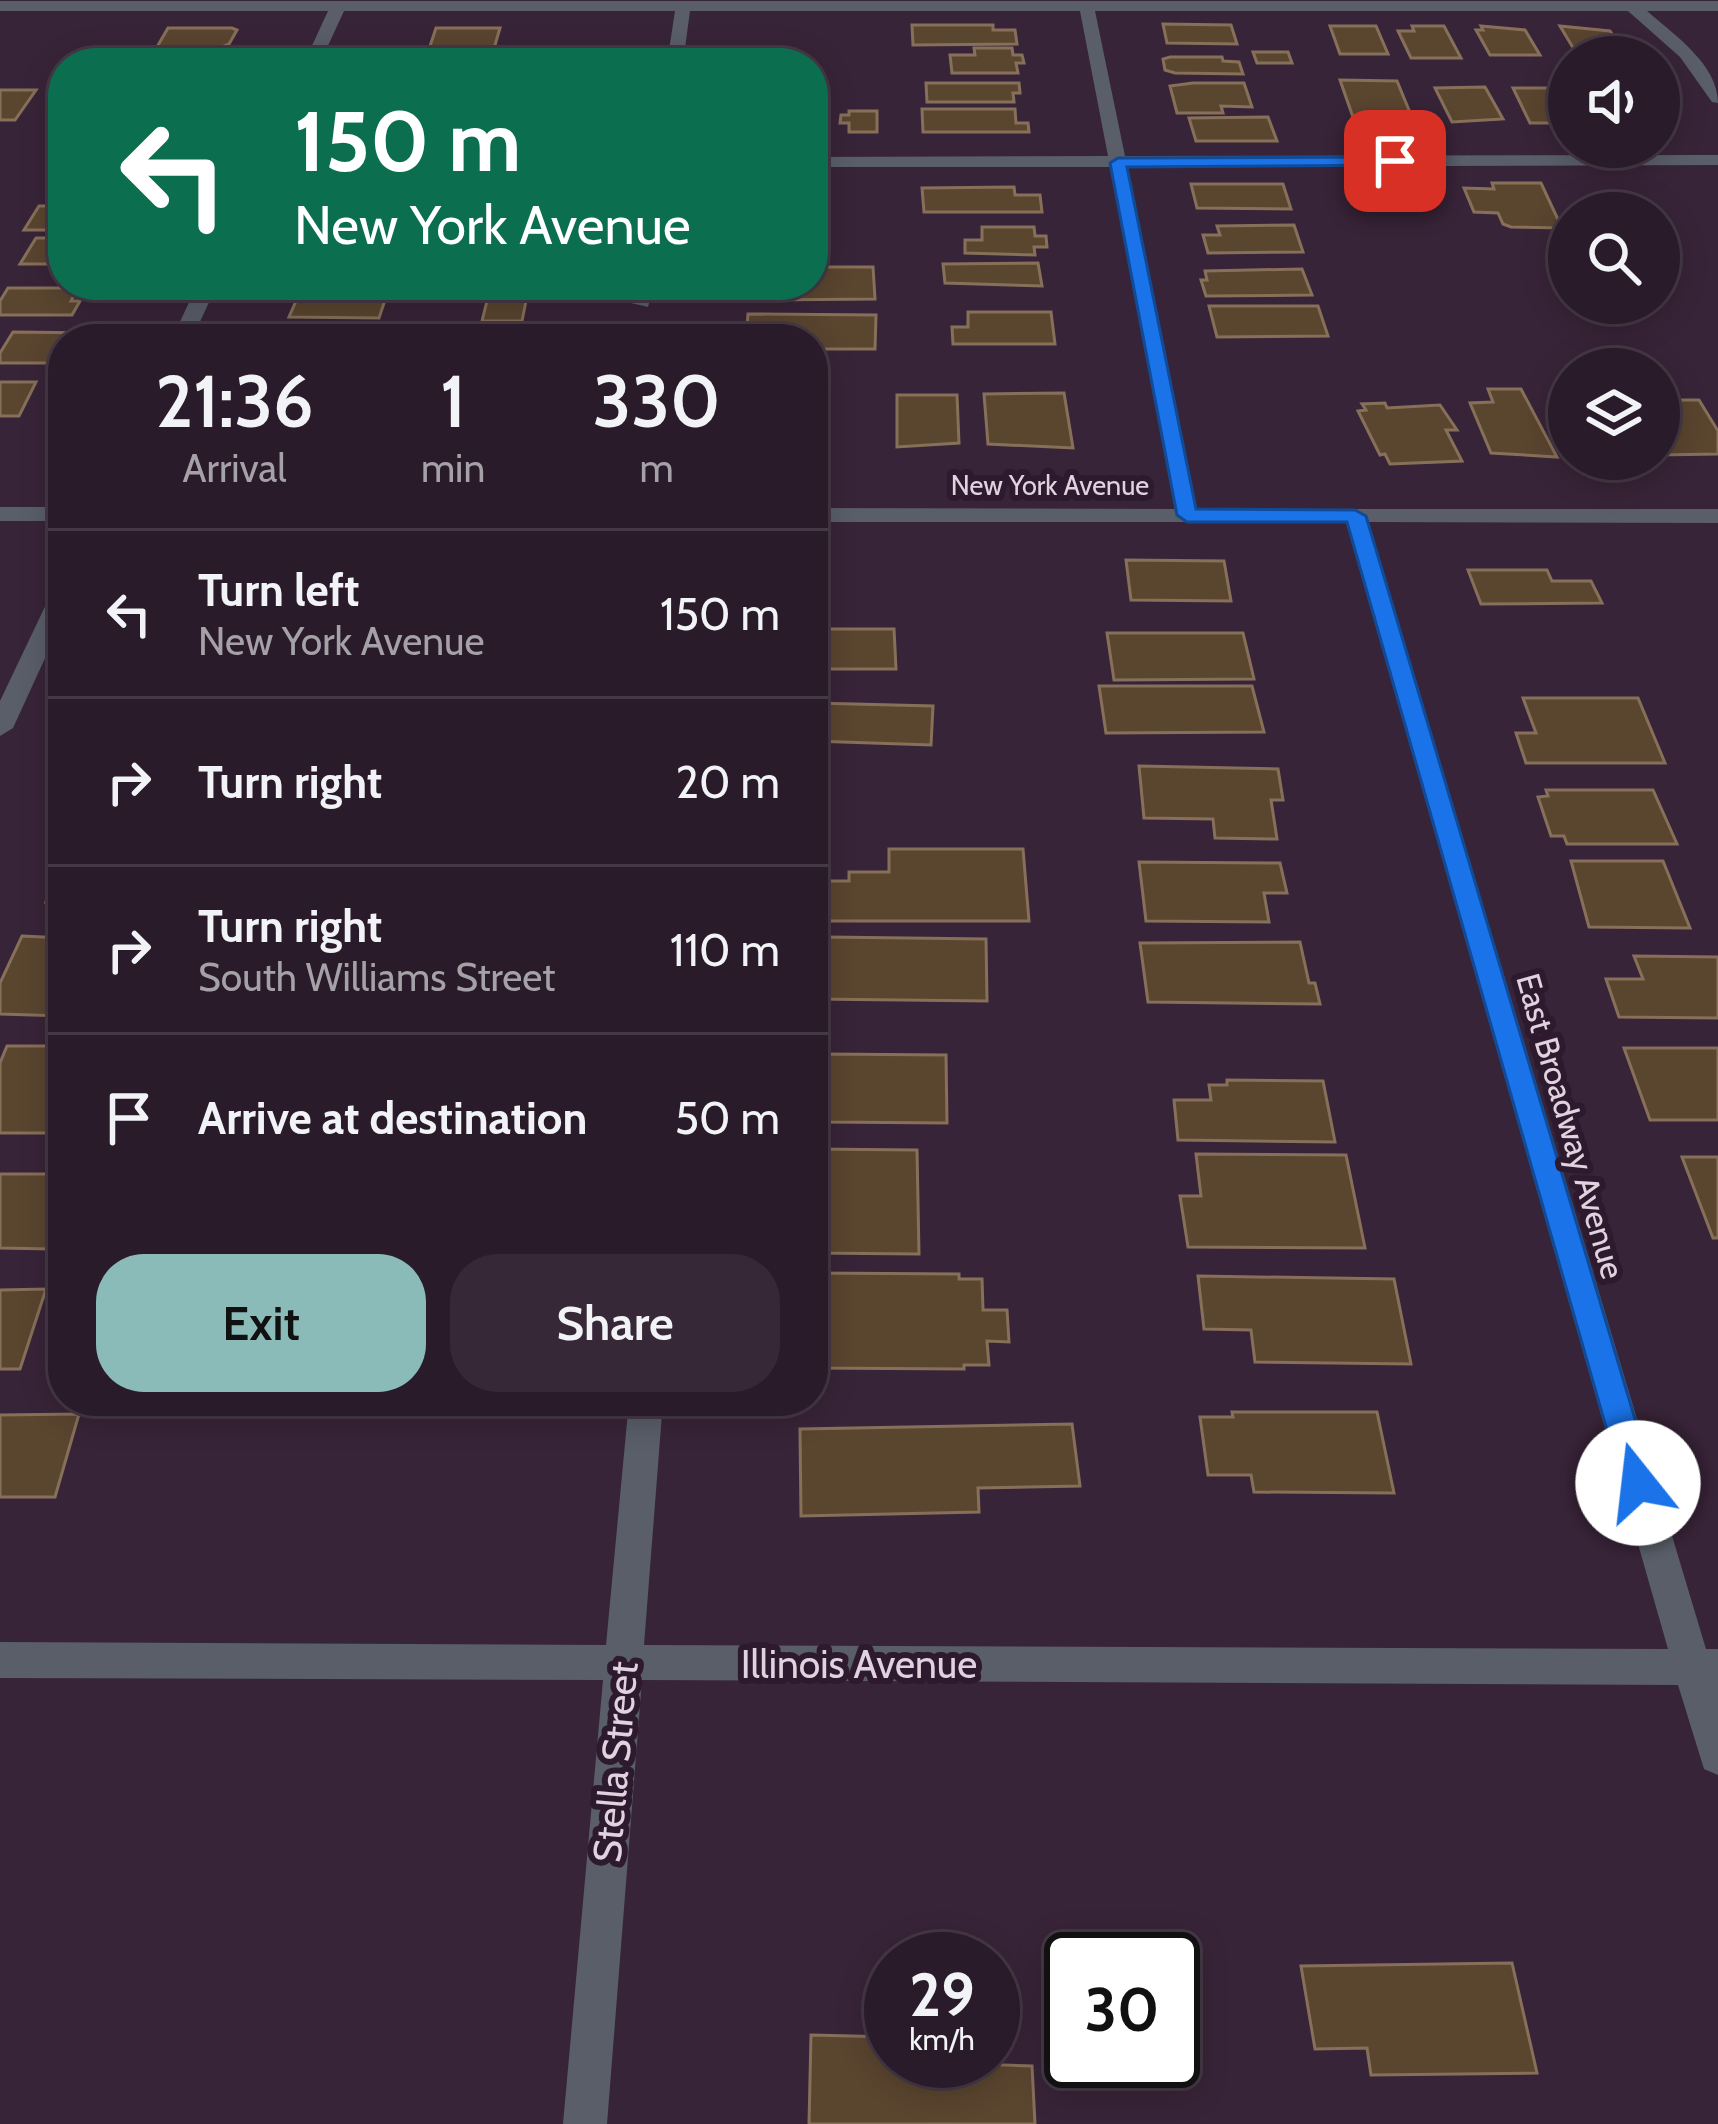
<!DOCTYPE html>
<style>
body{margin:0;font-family:Cabin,sans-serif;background:#362836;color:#f1f3f6;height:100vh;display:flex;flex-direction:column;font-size:45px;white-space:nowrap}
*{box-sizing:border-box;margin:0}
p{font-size:39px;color:#a5a1a8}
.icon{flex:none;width:66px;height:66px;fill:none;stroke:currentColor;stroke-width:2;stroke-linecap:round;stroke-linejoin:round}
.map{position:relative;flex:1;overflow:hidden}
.sheet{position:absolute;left:48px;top:324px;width:780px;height:1092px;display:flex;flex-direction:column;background:#2a1b2a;border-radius:48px;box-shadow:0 6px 30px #0003,0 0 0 3px #463947}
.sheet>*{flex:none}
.top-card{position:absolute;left:48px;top:48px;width:780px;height:252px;border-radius:48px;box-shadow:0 6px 30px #0003,0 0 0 3px #463947;background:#0b6e4f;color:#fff;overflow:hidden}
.controls{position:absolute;left:1548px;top:36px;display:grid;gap:24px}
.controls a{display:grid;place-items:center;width:132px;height:132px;border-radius:50%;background:#2a1b2a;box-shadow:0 6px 30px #0003,0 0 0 3px #463947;font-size:60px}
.speed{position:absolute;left:864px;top:1932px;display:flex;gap:24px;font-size:60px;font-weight:700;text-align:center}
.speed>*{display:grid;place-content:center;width:156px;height:156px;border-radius:50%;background:#2a1b2a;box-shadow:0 6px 30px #0003,0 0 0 3px #463947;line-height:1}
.speed small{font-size:30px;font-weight:400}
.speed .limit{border:6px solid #111;border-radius:18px;background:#fff;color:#111}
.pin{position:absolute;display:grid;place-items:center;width:102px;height:102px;color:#fff;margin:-51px;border-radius:24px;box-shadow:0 6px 18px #0006}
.me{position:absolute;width:132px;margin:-66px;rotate:344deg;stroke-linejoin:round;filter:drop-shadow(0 0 9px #0008)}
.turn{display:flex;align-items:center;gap:42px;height:252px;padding:0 48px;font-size:54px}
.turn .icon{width:156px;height:156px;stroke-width:2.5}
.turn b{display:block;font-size:84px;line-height:102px}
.eta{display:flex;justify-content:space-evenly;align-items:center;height:204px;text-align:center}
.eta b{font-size:72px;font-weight:600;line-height:84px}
.action{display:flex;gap:24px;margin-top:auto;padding:24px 48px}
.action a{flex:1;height:138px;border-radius:48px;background:#8bbbb9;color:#111;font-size:48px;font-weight:600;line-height:138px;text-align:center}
.action a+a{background:#362836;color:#f1f3f6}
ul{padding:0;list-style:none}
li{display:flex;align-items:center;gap:36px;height:168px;padding:0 48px;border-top:3px solid #463947}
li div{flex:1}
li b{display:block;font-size:45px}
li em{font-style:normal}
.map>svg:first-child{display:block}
</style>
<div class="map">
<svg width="1718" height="2124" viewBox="0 0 1718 2124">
<rect width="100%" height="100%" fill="#382438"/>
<path fill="#5a452f" stroke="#87705a" stroke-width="3" d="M 1163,24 L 1231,25 L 1237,44 L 1167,43 Z
M 912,25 L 993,25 L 993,30 L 1015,30 L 1017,44 L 913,45 Z
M 1330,26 L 1376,26 L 1388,54 L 1340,54 Z
M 1412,26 L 1444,26 L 1461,58 L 1411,58 L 1398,31 L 1414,31 Z
M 1481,26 L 1525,30 L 1540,55 L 1490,55 L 1476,30 L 1483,30 Z
M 1560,26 L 1610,31 L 1627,56 L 1578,56 Z
M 168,28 L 232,28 L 237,30 L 229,44 L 222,47 L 157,47 Z
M 436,28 L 500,28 L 493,52 L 428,52 Z
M 974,48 L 1012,48 L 1013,55 L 1022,55 L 1024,63 L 1016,63 L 1018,73 L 952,73 L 950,55 L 975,55 Z
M 1253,52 L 1288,52 L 1292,63 L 1257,63 Z
M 1170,57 L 1222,57 L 1223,61 L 1239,62 L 1243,74 L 1175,73 L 1165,70 L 1163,59 Z
M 1340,80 L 1397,81 L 1413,120 L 1354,120 Z
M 926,83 L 1019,83 L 1020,93 L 1013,93 L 1014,102 L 927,102 Z
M 1193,83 L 1244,83 L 1252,107 L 1221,106 L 1223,113 L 1177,113 L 1170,86 Z
M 1485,87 L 1503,119 L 1452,122 L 1435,88 Z
M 1513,88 L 1567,88 L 1569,123 L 1530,123 Z
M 0,90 L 36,90 L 15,120 L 0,120 Z
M 922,109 L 1015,109 L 1016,123 L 1028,123 L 1029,132 L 923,132 Z
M 849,111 L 877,111 L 877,132 L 849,132 L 849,123 L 840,123 L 841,115 L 849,115 Z
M 1268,117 L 1277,141 L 1196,141 L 1189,118 Z
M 1492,183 L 1541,183 L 1562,228 L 1511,227 L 1503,224 L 1498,213 L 1474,212 L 1464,188 L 1494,189 Z
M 1191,184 L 1283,184 L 1291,209 L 1197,208 Z
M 1014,187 L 1015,195 L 1040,195 L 1042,212 L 924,212 L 922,188 Z
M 39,206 L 63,206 L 63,230 L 24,230 Z
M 1294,225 L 1303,252 L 1208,253 L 1203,235 L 1220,235 L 1217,226 Z
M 982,227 L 1034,227 L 1035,236 L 1046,236 L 1047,247 L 1034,247 L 1035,255 L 965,253 L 965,240 L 982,240 Z
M 36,238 L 63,238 L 63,264 L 20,264 Z
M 1038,263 L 1042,286 L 945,283 L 943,264 Z
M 813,267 L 873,267 L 875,299 L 754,300 L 755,285 L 813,285 Z
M 1302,269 L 1312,295 L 1206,296 L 1201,280 L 1207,280 L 1205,271 Z
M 303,285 L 390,285 L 379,318 L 289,317 Z
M 491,285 L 542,285 L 538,301 L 526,301 L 522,321 L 482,321 Z
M 8,288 L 78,288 L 71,301 L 80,301 L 72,315 L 0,315 L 0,301 Z
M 1209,306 L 1318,306 L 1328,336 L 1217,337 Z
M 968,312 L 1051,312 L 1055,344 L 953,344 L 952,327 L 968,327 Z
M 748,314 L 876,315 L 875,349 L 813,349 L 813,339 L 746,339 Z
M 403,329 L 401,339 L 296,339 L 299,330 Z
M 13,332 L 97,333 L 94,339 L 63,339 L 63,363 L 0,363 L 0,353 Z
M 0,382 L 36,382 L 19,416 L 0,416 Z
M 1488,389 L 1521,389 L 1557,457 L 1491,453 L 1470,403 L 1493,402 Z
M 1064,393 L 1073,448 L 988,444 L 984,394 Z
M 897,395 L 957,395 L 959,443 L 897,447 Z
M 1659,400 L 1699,400 L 1718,431 L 1718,454 L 1659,455 Z
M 1385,403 L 1387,408 L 1440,405 L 1457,430 L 1446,430 L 1462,461 L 1390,464 L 1385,454 L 1380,455 L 1358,411 L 1366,410 L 1362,404 Z
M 1126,560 L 1224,561 L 1231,601 L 1131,600 Z
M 1468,570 L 1547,570 L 1552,581 L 1591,581 L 1602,603 L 1481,604 Z
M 813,629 L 894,629 L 896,669 L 813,669 Z
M 1107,633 L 1243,633 L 1254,679 L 1114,680 Z
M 1099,686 L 1252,686 L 1264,732 L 1106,733 Z
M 1523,698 L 1638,698 L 1665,763 L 1526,763 L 1516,733 L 1536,733 Z
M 813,703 L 933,706 L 931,745 L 813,741 Z
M 1139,766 L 1278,769 L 1283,800 L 1271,800 L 1277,839 L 1215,838 L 1213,819 L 1144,818 Z
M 1546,790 L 1653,790 L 1677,844 L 1567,844 L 1564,836 L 1551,836 L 1538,797 L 1548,796 Z
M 889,849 L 1023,849 L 1029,921 L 813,921 L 813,881 L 849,881 L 849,872 L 889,872 Z
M 62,859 L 63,929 L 51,929 L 62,902 L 46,902 Z
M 1571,861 L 1663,861 L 1690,928 L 1589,927 Z
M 1139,862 L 1280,863 L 1287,893 L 1264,893 L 1269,922 L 1146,921 Z
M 22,936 L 63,938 L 63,1016 L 0,1014 L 0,983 Z
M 827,937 L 986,939 L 987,1001 L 813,999 L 813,973 L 825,973 Z
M 1300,942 L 1309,983 L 1315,983 L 1320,1004 L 1148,1002 L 1140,943 Z
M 1634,956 L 1718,957 L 1718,1018 L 1619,1017 L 1606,979 L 1643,979 Z
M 7,1046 L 63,1046 L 63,1133 L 0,1133 L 0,1063 Z
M 1624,1048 L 1718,1048 L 1718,1120 L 1650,1120 Z
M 825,1054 L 946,1055 L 947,1123 L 825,1122 L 825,1115 L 813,1115 L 813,1063 L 825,1064 Z
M 1227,1080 L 1323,1081 L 1335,1142 L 1178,1140 L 1174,1100 L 1211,1100 L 1209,1085 L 1227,1085 Z
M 813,1149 L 917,1150 L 919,1254 L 813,1253 Z
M 1196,1154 L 1346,1155 L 1365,1248 L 1188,1247 L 1180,1196 L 1201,1196 Z
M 1682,1157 L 1718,1157 L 1718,1238 L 1713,1238 Z
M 0,1174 L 63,1174 L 63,1215 L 51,1249 L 0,1248 Z
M 813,1273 L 959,1274 L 959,1279 L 982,1279 L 983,1310 L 1007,1310 L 1009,1342 L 987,1341 L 989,1365 L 964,1365 L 964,1369 L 813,1368 Z
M 1198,1276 L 1394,1279 L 1411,1364 L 1255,1362 L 1251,1330 L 1204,1329 Z
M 46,1289 L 20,1369 L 0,1369 L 0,1290 Z
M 1232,1412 L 1377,1412 L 1394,1493 L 1254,1492 L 1251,1475 L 1208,1475 L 1200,1417 L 1233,1417 Z
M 79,1414 L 55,1497 L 0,1497 L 0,1415 Z
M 1072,1424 L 1080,1486 L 978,1488 L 979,1512 L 801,1516 L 800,1429 Z
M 1512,1963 L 1537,2073 L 1371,2075 L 1367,2048 L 1315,2049 L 1301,1966 Z
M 811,2035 L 891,2037 L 891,2061 L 1032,2066 L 1035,2124 L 809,2124 Z"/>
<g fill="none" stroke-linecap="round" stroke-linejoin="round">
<path fill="#595e69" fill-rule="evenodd" d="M 0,1 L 1718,1 L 1718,11 L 1647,11 C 1674,35 1718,64 1718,103 L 1712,102 L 1680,57 L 1628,11 L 1095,11 L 1125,156 L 1718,155 L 1718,165 L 1127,167 L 1197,509 L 1718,509 L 1718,523 L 1368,522 L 1706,1649 L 1718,1649 L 1718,1775 L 1704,1769 L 1678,1685 L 642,1680 L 607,2124 L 563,2124 L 603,1680 L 0,1678 L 0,1642 L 606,1645 L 629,1401 L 663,1401 L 644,1645 L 1668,1649 L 1346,522 L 813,522 L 813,508 L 1175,509 L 1110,167 L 813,167 L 813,157 L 1108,156 L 1080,11 L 690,11 L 683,63 L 667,63 L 675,11 L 344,11 L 320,63 L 304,63 L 328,11 L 0,11 Z
M 197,285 L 217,285 L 192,339 L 172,339 Z
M 634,285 L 654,285 L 648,307 L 631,303 Z
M 0,507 L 63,507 L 63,521 L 0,521 Z
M 63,587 L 63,619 L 13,728 L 0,736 L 0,701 L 51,594 Z"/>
</g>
<path fill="#1a73e8" stroke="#114b97" stroke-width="3" d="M 1395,157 L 1401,158 L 1401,165 L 1127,167 L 1196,509 L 1355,510 L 1366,516 L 1654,1483 L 1650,1493 L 1638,1497 L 1626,1493 L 1622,1483 L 1347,522 L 1187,522 L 1177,515 L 1110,163 L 1118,158 Z"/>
<g text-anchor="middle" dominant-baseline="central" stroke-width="12" stroke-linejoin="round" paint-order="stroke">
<g font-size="27" fill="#e0d3df" stroke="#2d1a2e">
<text x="1050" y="485">New York Avenue</text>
</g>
<g font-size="33" fill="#e0d3df" stroke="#2d1a2e">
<text transform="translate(1571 1126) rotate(74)">East Broadway Avenue</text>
</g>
<g font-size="39" fill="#e0d3df" stroke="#2d1a2e">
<text x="859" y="1664">Illinois Avenue</text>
<text transform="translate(615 1762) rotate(-85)">Stella Street</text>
</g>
</g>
</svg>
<div class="controls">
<a><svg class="icon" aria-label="sound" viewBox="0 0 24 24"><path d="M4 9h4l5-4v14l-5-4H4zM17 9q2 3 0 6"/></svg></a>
<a><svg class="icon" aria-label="search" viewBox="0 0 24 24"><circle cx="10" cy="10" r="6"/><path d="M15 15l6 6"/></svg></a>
<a><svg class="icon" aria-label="layers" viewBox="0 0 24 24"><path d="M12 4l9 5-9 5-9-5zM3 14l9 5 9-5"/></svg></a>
</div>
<div class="speed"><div>29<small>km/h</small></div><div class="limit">30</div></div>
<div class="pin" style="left:1395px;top:161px;background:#d93025"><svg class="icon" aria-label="arrive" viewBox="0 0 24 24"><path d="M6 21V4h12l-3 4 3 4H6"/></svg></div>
<svg class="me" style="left:1638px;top:1483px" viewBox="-20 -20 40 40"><circle r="19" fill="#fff"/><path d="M0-13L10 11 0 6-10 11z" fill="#1a73e8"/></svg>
<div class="top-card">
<div class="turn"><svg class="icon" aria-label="left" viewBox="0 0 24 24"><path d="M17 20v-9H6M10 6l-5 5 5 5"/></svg><div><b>150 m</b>New York Avenue</div></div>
</div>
<section class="sheet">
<div class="eta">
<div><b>21:36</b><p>Arrival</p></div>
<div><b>1</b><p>min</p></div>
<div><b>330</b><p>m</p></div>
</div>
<ul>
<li><svg class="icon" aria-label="left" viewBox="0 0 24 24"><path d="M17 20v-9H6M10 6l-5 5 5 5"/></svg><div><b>Turn left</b><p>New York Avenue</p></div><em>150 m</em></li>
<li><svg class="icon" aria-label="right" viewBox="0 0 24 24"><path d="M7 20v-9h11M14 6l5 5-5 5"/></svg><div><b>Turn right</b></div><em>20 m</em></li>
<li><svg class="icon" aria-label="right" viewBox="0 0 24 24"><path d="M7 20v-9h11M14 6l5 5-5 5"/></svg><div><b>Turn right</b><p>South Williams Street</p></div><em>110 m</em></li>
<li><svg class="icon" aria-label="arrive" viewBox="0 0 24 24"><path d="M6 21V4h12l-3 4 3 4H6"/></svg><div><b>Arrive at destination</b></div><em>50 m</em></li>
</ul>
<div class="action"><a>Exit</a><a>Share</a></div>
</section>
</div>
